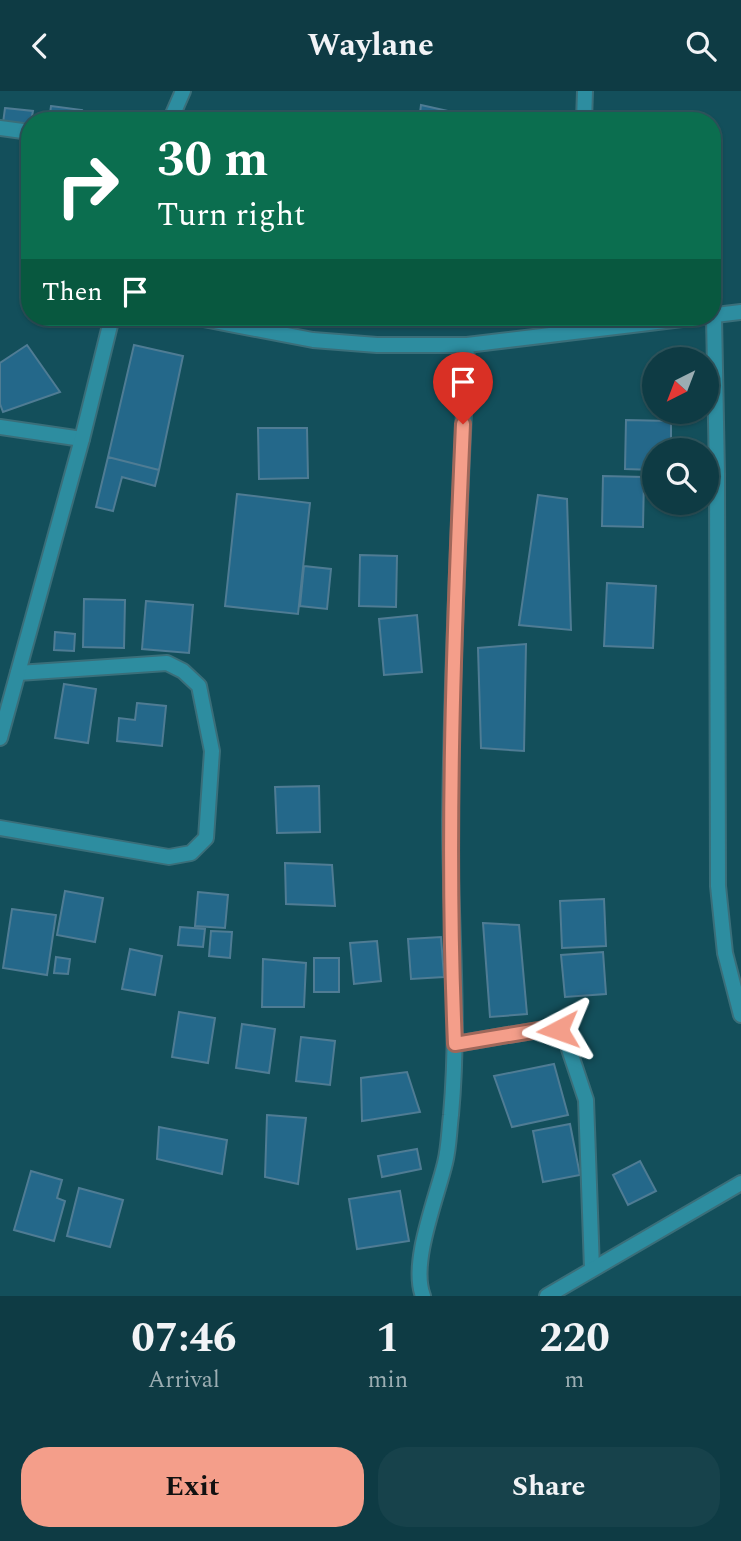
<!DOCTYPE html>
<style>
body{margin:0;font-family:Spectral,serif;background:#17424b;color:#f1f3f6;height:100vh;display:flex;flex-direction:column;font-size:26px;white-space:nowrap}
*{box-sizing:border-box;margin:0}
p{font-size:23px;color:#9badb2}
.icon{flex:none;width:38px;height:38px;fill:none;stroke:currentColor;stroke-width:2;stroke-linecap:round;stroke-linejoin:round}
.map{position:relative;height:1205px;overflow:hidden}
.details{display:flex;flex-direction:column;background:#0e3b44;flex:1}
.details>*{flex:none}
.guide{position:absolute;left:21px;top:21px;width:700px;height:214px;border-radius:28px;box-shadow:0 2px 5px #0004,0 0 0 2px #2e555d;background:#0b6e4f;color:#fff;overflow:hidden}
.needle{width:46px;rotate:222deg}
.tools{position:absolute;left:642px;top:256px;display:grid;gap:14px}
.tools a{display:grid;place-items:center;width:77px;height:77px;border-radius:50%;background:#0e3b44;box-shadow:0 2px 5px #0004,0 0 0 2px #2e555d;font-size:35px}
.pin{position:absolute;display:grid;place-items:center;width:60px;height:60px;color:#fff;margin:-72px -30px;border-radius:50% 50% 50% 0;rotate:-45deg;box-shadow:0 0 7px #0007}
.pin .icon{rotate:45deg}
.me{position:absolute;width:77px;margin:-38px;rotate:266deg;stroke-linejoin:round;filter:drop-shadow(0 0 5px #0008)}
.turn{display:flex;align-items:center;gap:24px;height:147px;padding:0 21px;font-size:32px}
.turn .icon{width:91px;height:91px;stroke-width:2.5}
.turn b{display:block;font-size:49px;line-height:60px}
.then{display:flex;align-items:center;height:66px;padding:0 21px;background:#0003;gap:14px;font-size:26px}
.eta{display:flex;justify-content:space-evenly;align-items:center;height:119px;text-align:center}
.eta b{font-size:42px;font-weight:700;line-height:49px}
.action{display:flex;gap:14px;margin-top:auto;padding:14px 21px}
.action a{flex:1;height:80px;border-radius:28px;background:#f49e8a;color:#111;font-size:28px;font-weight:700;line-height:80px;text-align:center}
.action a+a{background:#17424b;color:#f1f3f6}
header{display:flex;justify-content:space-between;align-items:center;height:91px;padding:0 21px;background:#0e3b44;font-size:32px;font-weight:700}
.map>svg:first-child{display:block}
</style>
<header><svg class="icon" aria-label="back" viewBox="0 0 24 24"><path d="M15 5l-7 7 7 7"/></svg>Waylane<svg class="icon" aria-label="search" viewBox="0 0 24 24"><circle cx="10" cy="10" r="6"/><path d="M15 15l6 6"/></svg></header>
<div class="map">
<svg width="741" height="1205" viewBox="0 0 741 1205">
<rect width="100%" height="100%" fill="#134f5b"/>
<path fill="#24688a" stroke="#4f7c94" stroke-width="2" d="M 421,14 L 466,24 L 465,30 L 419,30 Z
M 51,15 L 82,19 L 80,30 L 49,30 Z
M 5,17 L 33,20 L 30,35 L 3,32 Z
M 370,226 L 432,226 L 432,234 L 371,234 Z
M 27,254 L 60,301 L 3,321 L 0,313 L 0,272 Z
M 134,254 L 183,265 L 159,379 L 108,366 Z
M 626,329 L 671,330 L 671,359 L 654,359 L 654,379 L 625,378 Z
M 258,337 L 307,337 L 308,387 L 259,388 Z
M 108,366 L 159,379 L 155,395 L 122,386 L 113,420 L 96,416 Z
M 603,385 L 644,386 L 643,436 L 602,435 Z
M 237,403 L 310,412 L 298,523 L 225,515 Z
M 538,404 L 567,408 L 571,539 L 519,534 Z
M 360,464 L 397,465 L 396,516 L 359,515 Z
M 304,475 L 331,478 L 327,518 L 300,515 Z
M 607,492 L 656,495 L 653,557 L 604,555 Z
M 84,508 L 125,509 L 124,557 L 83,556 Z
M 146,510 L 193,514 L 189,562 L 142,558 Z
M 417,524 L 422,581 L 384,584 L 379,528 Z
M 55,541 L 75,543 L 74,560 L 54,559 Z
M 526,553 L 524,660 L 481,657 L 478,557 Z
M 64,593 L 96,598 L 88,652 L 55,647 Z
M 137,612 L 166,615 L 162,655 L 117,650 L 119,627 L 135,629 Z
M 319,695 L 320,741 L 277,742 L 275,696 Z
M 285,772 L 332,774 L 335,815 L 286,813 Z
M 65,800 L 103,807 L 95,851 L 57,844 Z
M 198,801 L 228,804 L 225,837 L 195,835 Z
M 604,808 L 606,855 L 562,857 L 560,810 Z
M 12,818 L 56,824 L 47,884 L 3,877 Z
M 483,832 L 519,834 L 527,923 L 490,926 Z
M 180,836 L 205,838 L 203,856 L 178,854 Z
M 211,840 L 232,841 L 230,867 L 209,865 Z
M 441,846 L 444,886 L 411,888 L 408,848 Z
M 377,850 L 381,890 L 354,893 L 350,852 Z
M 130,858 L 162,865 L 155,904 L 122,898 Z
M 603,861 L 606,903 L 565,906 L 561,864 Z
M 56,866 L 70,868 L 68,883 L 54,882 Z
M 314,867 L 339,867 L 339,901 L 314,901 Z
M 263,868 L 306,872 L 304,916 L 262,916 Z
M 179,921 L 215,927 L 208,972 L 172,966 Z
M 242,933 L 275,938 L 269,982 L 236,977 Z
M 301,946 L 335,950 L 330,994 L 296,990 Z
M 554,973 L 568,1024 L 512,1036 L 494,985 Z
M 407,981 L 420,1021 L 362,1030 L 361,987 Z
M 267,1024 L 306,1027 L 298,1093 L 265,1086 Z
M 570,1033 L 580,1084 L 543,1091 L 533,1040 Z
M 159,1036 L 227,1049 L 222,1083 L 157,1068 Z
M 417,1058 L 421,1078 L 382,1086 L 378,1065 Z
M 640,1070 L 656,1100 L 628,1114 L 613,1084 Z
M 31,1080 L 62,1089 L 57,1107 L 65,1110 L 54,1150 L 14,1139 Z
M 79,1097 L 123,1109 L 110,1156 L 67,1145 Z
M 400,1100 L 409,1150 L 357,1158 L 349,1108 Z"/>
<g fill="none" stroke-linecap="round" stroke-linejoin="round">
<defs>
<path id="minor" d="M 584,30 L 585,0
M 0,37 L 30,41
M 193,226 L 313,249 L 377,254 L 467,254 L 741,221
M 714,226 L 717,383 L 718,795 L 725,862 L 741,924
M 0,336 L 82,348
M 0,737 L 169,766 L 191,762 L 206,747 L 212,660 L 199,595 L 183,580 L 167,572 L 18,582
M 455,953 L 550,937 L 558,939 L 566,949 L 586,1009 L 592,1178
M 423,1205 C 410,1172 437,1106 445,1072 C 449,1056 449,1040 451,1024 C 460,926 450,827 450,729 C 452,570 460,412 467,254"/>
<path id="tertiary" d="M 170,30 L 183,0
M 0,647 L 82,348 L 112,226
M 547,1205 L 741,1092"/>
</defs>
<use href="#minor" stroke="#3a6e79" stroke-width="18"/>
<use href="#tertiary" stroke="#3a6e79" stroke-width="18"/>
<use href="#minor" stroke="#2d8da0" stroke-width="14"/>
<use href="#tertiary" stroke="#2d8da0" stroke-width="14"/>
</g>
<g fill="none" stroke-linecap="round" stroke-linejoin="round">
<defs>
<path id="route" d="M 463,333 C 454,539 446,747 455,953 L 550,937 L 558,939"/>
</defs>
<use href="#route" stroke="#9f675a" stroke-width="18"/>
<use href="#route" stroke="#f49e8a" stroke-width="12"/>
</g>
</svg>
<div class="tools">
<a><svg class="needle" viewBox="-14 -14 28 28"><path d="M0-13l5 13h-10z" fill="#e53935"/><path d="M0 13l5-13h-10z" fill="#9badb2"/></svg></a>
<a><svg class="icon" aria-label="search" viewBox="0 0 24 24"><circle cx="10" cy="10" r="6"/><path d="M15 15l6 6"/></svg></a>
</div>
<div class="pin" style="left:463px;top:333px;background:#d93025"><svg class="icon" aria-label="arrive" viewBox="0 0 24 24"><path d="M6 21V4h12l-3 4 3 4H6"/></svg></div>
<svg class="me" style="left:558px;top:939px" viewBox="-20 -20 40 40"><path d="M0-17L14 15 0 8-14 15z" fill="#f49e8a" stroke="#fff" stroke-width="4"/></svg>
<div class="guide">
<div class="turn"><svg class="icon" aria-label="right" viewBox="0 0 24 24"><path d="M7 20v-9h11M14 6l5 5-5 5"/></svg><div><b>30 m</b>Turn right</div></div>
<div class="then">Then<svg class="icon" aria-label="arrive" viewBox="0 0 24 24"><path d="M6 21V4h12l-3 4 3 4H6"/></svg></div>
</div>
</div>
<section class="details">
<div class="eta">
<div><b>07:46</b><p>Arrival</p></div>
<div><b>1</b><p>min</p></div>
<div><b>220</b><p>m</p></div>
</div>
<div class="action"><a>Exit</a><a>Share</a></div>
</section>
